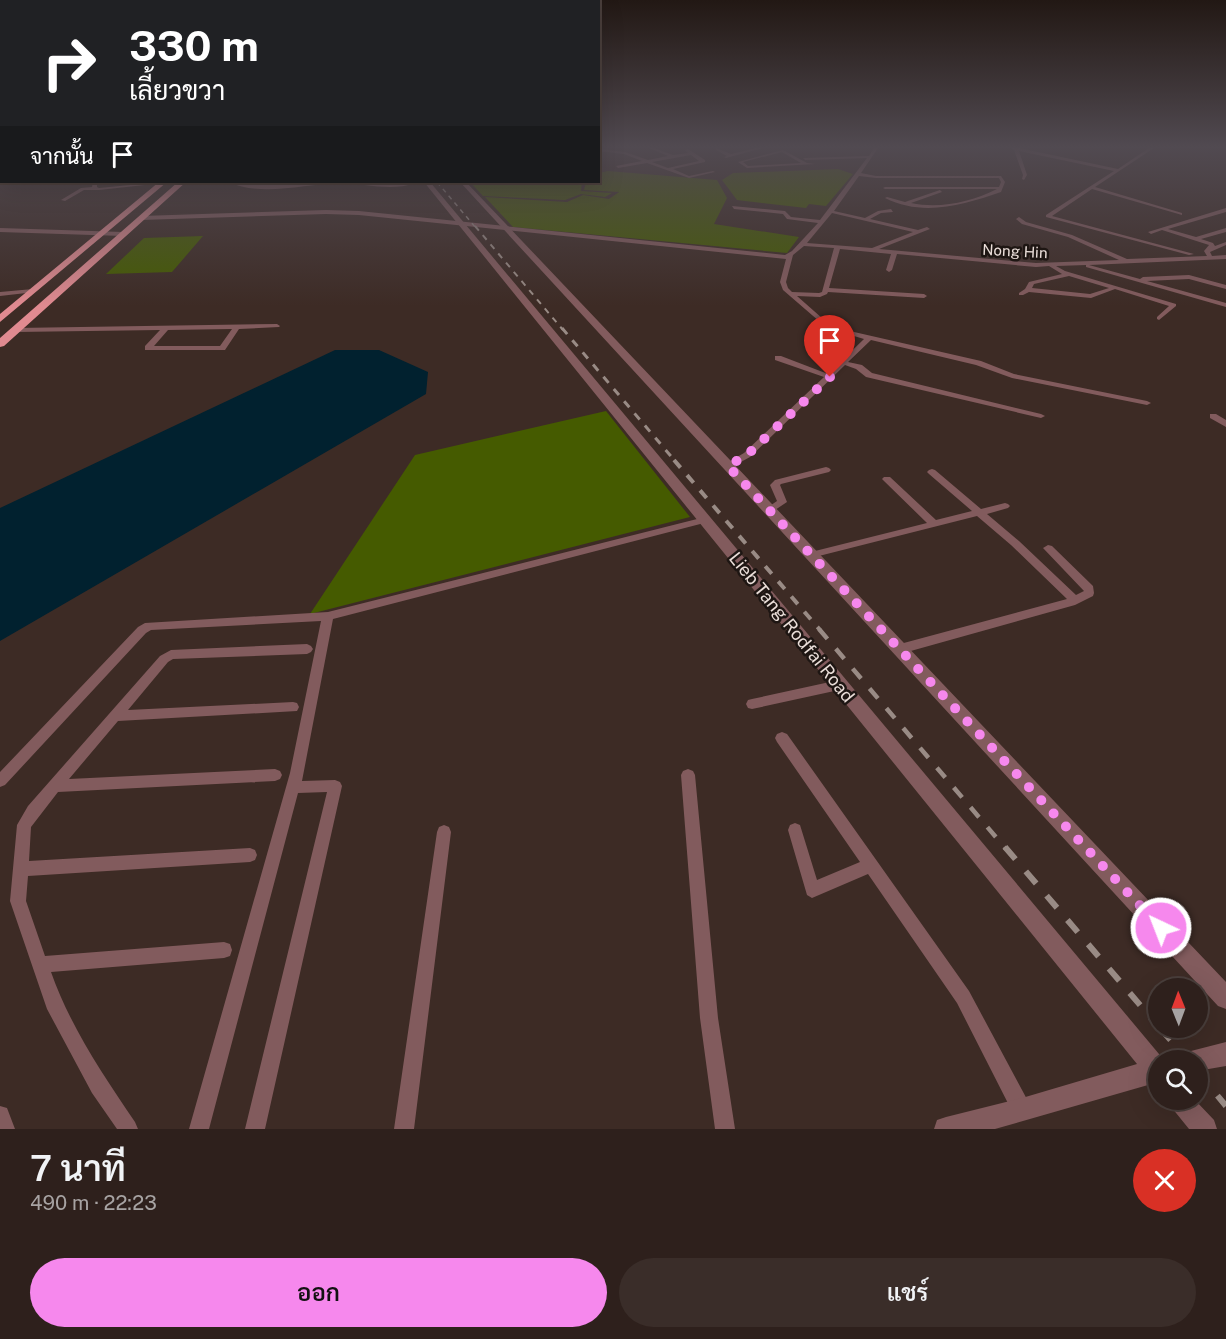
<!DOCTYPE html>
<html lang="th">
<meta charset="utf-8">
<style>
body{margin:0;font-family:"Public Sans",Sarabun,sans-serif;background:#3a2d29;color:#f1f3f6;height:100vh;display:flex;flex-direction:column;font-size:22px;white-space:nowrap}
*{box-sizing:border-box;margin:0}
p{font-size:20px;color:#a7a3a3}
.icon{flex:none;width:33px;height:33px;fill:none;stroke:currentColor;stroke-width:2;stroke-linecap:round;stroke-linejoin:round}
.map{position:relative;height:1129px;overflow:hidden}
.sheet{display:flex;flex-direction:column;background:#2e201c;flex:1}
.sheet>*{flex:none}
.hud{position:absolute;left:0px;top:0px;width:600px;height:183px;box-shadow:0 6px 24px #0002,0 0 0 2px #493e3b;background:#202124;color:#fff;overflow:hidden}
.needle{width:39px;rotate:359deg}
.fabs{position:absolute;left:1148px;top:978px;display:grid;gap:12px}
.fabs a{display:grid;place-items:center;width:60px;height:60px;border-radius:50%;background:#2e201c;box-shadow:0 6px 24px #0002,0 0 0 2px #493e3b;font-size:30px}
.pin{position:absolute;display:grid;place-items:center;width:51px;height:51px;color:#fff;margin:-62px -26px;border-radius:50% 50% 50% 0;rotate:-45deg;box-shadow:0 0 6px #0007}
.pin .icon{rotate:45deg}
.me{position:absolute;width:66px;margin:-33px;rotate:317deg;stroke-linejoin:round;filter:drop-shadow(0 0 4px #0008)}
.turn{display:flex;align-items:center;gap:21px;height:126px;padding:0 30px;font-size:27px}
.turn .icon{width:78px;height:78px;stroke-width:2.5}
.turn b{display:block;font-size:42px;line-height:51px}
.then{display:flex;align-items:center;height:57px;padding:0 30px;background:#0003;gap:12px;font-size:22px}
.round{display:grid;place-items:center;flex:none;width:63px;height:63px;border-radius:32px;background:#3a2d29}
.headline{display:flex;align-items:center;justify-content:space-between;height:102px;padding:0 30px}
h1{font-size:36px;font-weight:600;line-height:45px}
.primary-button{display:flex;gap:12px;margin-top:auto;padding:12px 30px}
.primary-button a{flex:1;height:69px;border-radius:36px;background:#f688ed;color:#111;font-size:24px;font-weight:600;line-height:69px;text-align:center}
.primary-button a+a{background:#3a2d29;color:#f1f3f6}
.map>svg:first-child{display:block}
</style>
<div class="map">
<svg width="1226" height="1129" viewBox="0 0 1226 1129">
<rect width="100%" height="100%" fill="#3d2b25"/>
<path fill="#455b00" d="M 838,169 L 853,174 L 826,206 L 809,204 L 806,208 L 737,200 L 722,180 L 733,173 Z
M 608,171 L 717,180 L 727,198 L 714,224 L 799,237 L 787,253 L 513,227 L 485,197 L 567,202 L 583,195 L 609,199 L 619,192 L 584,190 L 586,182 L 598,182 L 599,173 Z
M 470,182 L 582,182 L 581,191 L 612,193 L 605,197 L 581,194 L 565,200 L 483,196 Z
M 203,236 L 172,272 L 106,274 L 144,238 Z
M 606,411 L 690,517 L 310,614 L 415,455 Z"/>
<path fill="#01212f" d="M 335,350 L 379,350 L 428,372 L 426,394 L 0,641 L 0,508 Z"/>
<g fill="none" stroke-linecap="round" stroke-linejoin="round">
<path fill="#825b5d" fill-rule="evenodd" d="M 649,148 L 654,148 L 673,155 L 688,153 L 685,150 L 688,149 L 705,160 L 705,162 L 673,169 L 689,176 L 713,171 L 715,172 L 689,178 L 647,163 L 618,168 L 616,166 L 642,161 L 624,154 L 598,151 L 600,149 L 625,152 L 648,160 L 668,156 ZM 691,155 L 699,161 L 668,168 L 652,162 Z
M 716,148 L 731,154 L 756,148 L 763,148 L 726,158 L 724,157 L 727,156 L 716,150 Z
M 874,148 L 878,148 L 861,173 L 876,176 L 1001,176 L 1005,182 L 1001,192 C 963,205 923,217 885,198 L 887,197 L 905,202 L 940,190 L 942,192 L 911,203 C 940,209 971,202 997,189 L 885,189 L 883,188 L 885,187 L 999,187 L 1001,182 L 999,178 L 876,178 L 859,176 L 834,211 L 865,218 L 878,211 L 891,209 L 893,212 L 881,213 L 870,219 L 918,230 L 927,227 L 930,229 L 879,249 L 1036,263 L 1119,260 L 1068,237 L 1022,224 L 1016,219 L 1019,217 L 1026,222 L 1072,235 L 1127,259 L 1207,256 L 1204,251 L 1209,245 L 1162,230 L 1151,234 L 1148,232 L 1226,208 L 1226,212 L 1168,229 L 1196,237 L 1226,228 L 1226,232 L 1201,239 L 1213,243 L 1215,246 L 1226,242 L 1226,245 L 1210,252 L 1212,256 L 1226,255 L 1226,259 L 1089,265 L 1140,279 L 1143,277 L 1189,275 L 1226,285 L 1226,289 L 1189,279 L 1147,281 L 1226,303 L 1226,307 L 1086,267 L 1086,265 L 1056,266 L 1065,271 L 1176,304 L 1176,306 L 1159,320 L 1157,319 L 1157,317 L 1169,306 L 1115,289 L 1091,298 L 1029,292 L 1023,295 L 1019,295 L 1019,293 L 1025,289 L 1029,282 L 1062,274 L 1049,266 L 1036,267 L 897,254 L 892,270 L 889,272 L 886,270 L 891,254 L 840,249 L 829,288 L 924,294 L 927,296 L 924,298 L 828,292 L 827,294 L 820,297 L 797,296 L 831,326 L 841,329 L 981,361 L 1014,374 L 1147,401 L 1151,403 L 1147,405 L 1012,378 L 976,365 L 871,340 L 848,362 L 862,365 L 872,373 L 1041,414 L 1045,416 L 1041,418 L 866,377 L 856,369 L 845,365 L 750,457 L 728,469 L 725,468 L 723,466 L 725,464 L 744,453 L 824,377 L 775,360 L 775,356 L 781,356 L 828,374 L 864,339 L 827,328 L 783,290 L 780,282 L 786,259 L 359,215 L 326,214 L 141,220 L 138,218 L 141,216 L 326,210 L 359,211 L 785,255 L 792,251 L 818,223 L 787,219 L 783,214 L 734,209 L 732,206 L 785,211 L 791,217 L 820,220 L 867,158 L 805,160 L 803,158 L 869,156 ZM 832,213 L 913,232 L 872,248 L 807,243 ZM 804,246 L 834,248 L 822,292 L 819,293 L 792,292 L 788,288 L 786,282 L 793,255 ZM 1069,276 L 1109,288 L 1090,294 L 1032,288 L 1034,284 Z
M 1011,148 L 1019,148 L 1118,169 L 1149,148 L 1154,148 L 1095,187 L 1182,213 L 1182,215 L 1092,189 L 1052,216 L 1194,254 L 1189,255 L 1046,217 L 1046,215 L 1114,171 L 1019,151 L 1027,175 L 1024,180 L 1022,179 L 1023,175 L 1014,150 Z
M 783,150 L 807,163 L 815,164 L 747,168 L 738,162 ZM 782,152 L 801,163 L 748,166 L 743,162 Z
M 0,173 L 2,173 L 2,175 L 0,175 Z
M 93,182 L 97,182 L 97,187 L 99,188 L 161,182 L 163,183 L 99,190 L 84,190 L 65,201 L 61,200 L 81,188 L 92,187 Z
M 228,182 L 271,185 L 322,182 L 395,183 L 412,182 L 414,183 C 392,192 363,183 340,183 C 304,184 261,197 228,182 Z
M 33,289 L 35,290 L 35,292 L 0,296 L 0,292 Z
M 277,324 L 280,326 L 279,327 L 239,329 L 225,350 L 145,350 L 145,346 L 160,330 L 16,332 L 13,330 L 16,328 ZM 232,329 L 220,346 L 154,346 L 168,330 Z
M 1210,414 L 1216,414 L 1226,420 L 1226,427 L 1210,418 Z
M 826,467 L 829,468 L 831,470 L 829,472 L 781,484 L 780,485 L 787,502 L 772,512 L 766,512 L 764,510 L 777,501 L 770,485 L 775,480 Z
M 932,469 L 935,470 L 981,509 L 1005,503 L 1008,504 L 1010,506 L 1008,508 L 987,514 L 1019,541 L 1076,595 L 1084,591 L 1043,548 L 1048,545 L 1052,546 L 1093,586 L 1094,593 L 1093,596 L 1075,605 L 900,654 L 896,652 L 894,649 L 896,646 L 900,644 L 1067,599 L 1011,545 L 977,516 L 811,558 L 807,557 L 806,555 L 807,553 L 927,523 L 884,481 L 882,479 L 884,477 L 890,477 L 936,520 L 972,511 L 929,474 L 927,472 L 929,470 Z
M 705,517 L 710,520 L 708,522 L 333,619 L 302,781 L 335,780 L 340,782 L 342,786 L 265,1129 L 245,1129 L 327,792 L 298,793 L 209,1129 L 189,1129 L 290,773 L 321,621 L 151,630 L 146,633 L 5,785 L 0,787 L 0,772 L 138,627 L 145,623 L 328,612 Z
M 307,644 L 311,646 L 313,649 L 311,652 L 307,654 L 173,659 L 168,662 L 128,710 L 293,702 L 297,703 L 299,707 L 297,711 L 118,721 L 69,779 L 275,769 L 280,771 L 282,775 L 280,779 L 275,781 L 58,792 L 31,827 L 29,861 L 250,848 L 255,850 L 257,855 L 255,860 L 250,862 L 28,876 L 26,901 L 45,956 L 224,942 L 230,944 L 232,950 L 230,956 L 224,958 L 51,972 C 70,1026 103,1075 135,1122 L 138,1129 L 117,1129 L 92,1093 L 47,1009 L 10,901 L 17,825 L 28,806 L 160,656 L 171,650 Z
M 839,680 L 843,682 L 845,685 L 843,688 L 839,690 L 752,709 L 748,708 L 746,704 L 748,700 L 752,699 Z
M 782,732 L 787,734 L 969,991 L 1029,1103 L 1031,1110 L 1029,1117 L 1022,1119 L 1015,1117 L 957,1003 L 868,874 L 812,898 L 807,895 L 788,830 L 790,825 L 795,823 L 800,825 L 817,880 L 860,862 L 777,742 L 775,738 L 777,734 Z
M 688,769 L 693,771 L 695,775 L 718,1018 L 735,1129 L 715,1129 L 700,1018 L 681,775 L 683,771 Z
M 444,825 L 449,827 L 451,832 L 414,1129 L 394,1129 L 437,832 L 439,827 Z
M 0,1106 L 7,1108 L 15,1129 L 0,1129 Z"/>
<path fill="#825b5d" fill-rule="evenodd" d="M 424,182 L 430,182 L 1164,1060 L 1158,1060 L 1158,1084 L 1155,1083 L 995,1129 L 934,1129 L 937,1120 L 946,1117 L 1022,1098 L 1137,1064 Z
M 460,182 L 466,182 L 1226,982 L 1226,1009 L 1218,1006 Z
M 0,228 L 123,232 L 127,234 L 123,236 L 0,232 Z
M 1226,1042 L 1226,1066 L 1197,1071 L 1197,1060 L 1184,1060 L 1187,1052 Z
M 1168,1100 L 1195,1100 L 1214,1120 L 1217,1129 L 1189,1129 L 1172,1108 Z"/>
<path fill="#e08a90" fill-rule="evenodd" d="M 159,182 L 167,182 L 0,322 L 0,314 Z
M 178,182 L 186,182 L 4,346 L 0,347 L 0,338 Z"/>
<path stroke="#998b85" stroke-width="1.5" stroke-dasharray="4.5 4.5" stroke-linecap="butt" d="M 437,182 L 476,228"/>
<path stroke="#998b85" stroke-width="2" stroke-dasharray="6 6" stroke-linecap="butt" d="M 475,226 L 563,330"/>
<path stroke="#998b85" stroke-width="3" stroke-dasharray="8 8" stroke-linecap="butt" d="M 562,328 L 675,461"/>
<path stroke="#998b85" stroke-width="4" stroke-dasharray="10 10" stroke-linecap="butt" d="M 674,460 L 820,630"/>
<path stroke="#998b85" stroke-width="4.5" stroke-dasharray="13 13" stroke-linecap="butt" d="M 819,629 L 1006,849"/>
<path stroke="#998b85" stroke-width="6" stroke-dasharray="16 16" stroke-linecap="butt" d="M 1005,847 L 1158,1026
M 1160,1028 L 1188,1060
M 1197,1071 L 1226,1106"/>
</g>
<linearGradient id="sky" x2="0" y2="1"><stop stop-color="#221814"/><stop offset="0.48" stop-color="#514a51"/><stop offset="1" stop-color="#514a51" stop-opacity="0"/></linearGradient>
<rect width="1226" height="306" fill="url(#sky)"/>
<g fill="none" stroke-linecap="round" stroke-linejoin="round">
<path stroke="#f688ed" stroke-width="10" stroke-dasharray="0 18" d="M 830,377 L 747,455 L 728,466 L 1161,928"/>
</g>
<g text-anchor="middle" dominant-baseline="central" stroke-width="5" stroke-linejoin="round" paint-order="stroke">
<g font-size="15" fill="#eaded9" stroke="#1e1613">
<text transform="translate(1015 251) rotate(3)">Nong Hin</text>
</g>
<g font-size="18" fill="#eaded9" stroke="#1e1613">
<text transform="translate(792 627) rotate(51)">Lieb Tang Rodfai Road</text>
</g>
</g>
</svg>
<div class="fabs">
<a><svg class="needle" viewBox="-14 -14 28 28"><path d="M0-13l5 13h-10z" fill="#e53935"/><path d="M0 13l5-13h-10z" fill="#a7a3a3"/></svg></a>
<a><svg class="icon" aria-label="search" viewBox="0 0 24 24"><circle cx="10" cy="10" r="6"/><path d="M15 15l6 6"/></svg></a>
</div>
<div class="pin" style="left:830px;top:377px;background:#d93025"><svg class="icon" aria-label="arrive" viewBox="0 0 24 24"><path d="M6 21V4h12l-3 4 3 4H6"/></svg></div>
<svg class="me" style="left:1161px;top:928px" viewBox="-20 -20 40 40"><circle r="17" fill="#f688ed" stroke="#fff" stroke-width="3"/><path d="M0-11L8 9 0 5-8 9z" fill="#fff"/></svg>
<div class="hud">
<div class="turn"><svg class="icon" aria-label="right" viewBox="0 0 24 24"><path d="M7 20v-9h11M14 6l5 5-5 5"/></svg><div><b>330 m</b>เลี้ยวขวา</div></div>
<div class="then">จากนั้น<svg class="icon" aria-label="arrive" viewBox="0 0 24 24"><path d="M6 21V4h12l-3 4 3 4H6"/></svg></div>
</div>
</div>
<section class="sheet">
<div class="headline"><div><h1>7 นาที</h1><p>490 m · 22:23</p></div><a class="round" style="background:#d93025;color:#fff"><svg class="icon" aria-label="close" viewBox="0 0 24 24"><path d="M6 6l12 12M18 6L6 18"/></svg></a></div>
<div class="primary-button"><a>ออก</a><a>แชร์</a></div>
</section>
